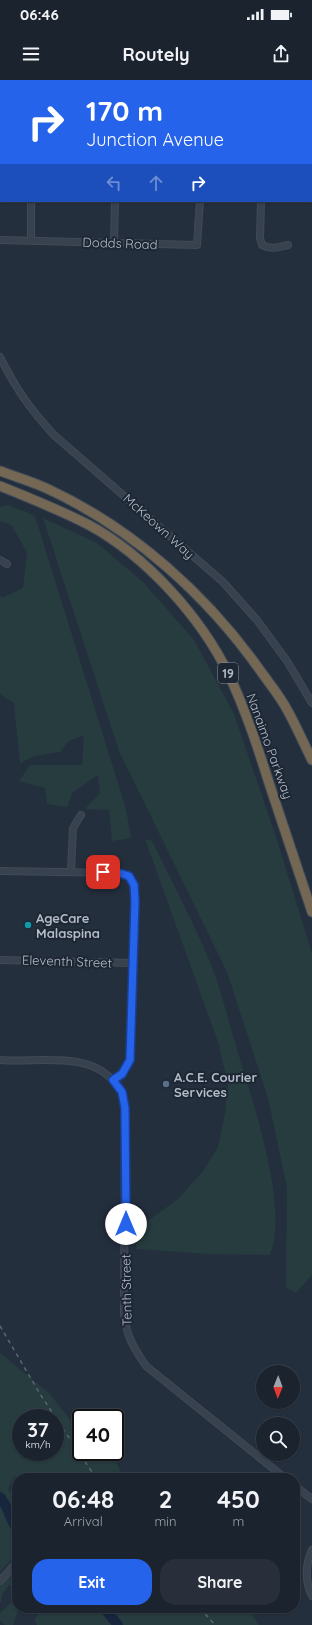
<!DOCTYPE html>
<style>
body{margin:0;font-family:Quicksand,sans-serif;background:#282f3a;color:#f1f3f6;height:100vh;display:flex;flex-direction:column;font-size:15px;white-space:nowrap}
*{box-sizing:border-box;margin:0}
p{font-size:13px;color:#a0a4aa}
.icon{flex:none;width:22px;height:22px;fill:none;stroke:currentColor;stroke-width:2;stroke-linecap:round;stroke-linejoin:round}
.map{position:relative;flex:1;overflow:hidden}
.side{position:absolute;left:12px;top:1393px;width:288px;height:140px;display:flex;flex-direction:column;background:#1b232e;border-radius:16px;box-shadow:0 1px 3px #0004,0 0 0 1px #39404a}
.side>*{flex:none}
.top-card{position:absolute;left:0px;top:0px;width:312px;height:122px;box-shadow:0 1px 3px #0004,0 0 0 1px #39404a;background:#2563eb;color:#fff;overflow:hidden}
.needle{width:26px;rotate:181deg}
.controls{position:absolute;left:256px;top:1285px;display:grid;gap:8px}
.controls a{display:grid;place-items:center;width:44px;height:44px;border-radius:50%;background:#1b232e;box-shadow:0 1px 3px #0004,0 0 0 1px #39404a;font-size:20px}
.speed{position:absolute;left:12px;top:1329px;display:flex;gap:8px;font-size:20px;font-weight:700;text-align:center}
.speed>*{display:grid;place-content:center;width:52px;height:52px;border-radius:50%;background:#1b232e;box-shadow:0 1px 3px #0004,0 0 0 1px #39404a;line-height:1}
.speed small{font-size:10px;font-weight:400}
.speed .limit{border:2px solid #111;border-radius:6px;background:#fff;color:#111}
.pin{position:absolute;display:grid;place-items:center;width:34px;height:34px;color:#fff;margin:-17px;border-radius:8px;box-shadow:0 2px 6px #0006}
.me{position:absolute;width:44px;margin:-22px;rotate:0deg;stroke-linejoin:round;filter:drop-shadow(0 0 3px #0008)}
.turn{display:flex;align-items:center;gap:14px;height:84px;padding:0 20px;font-size:18px}
.turn .icon{width:52px;height:52px;stroke-width:2.5}
.turn b{display:block;font-size:28px;line-height:34px}
.lanes{display:flex;align-items:center;height:38px;padding:0 20px;background:#0003;justify-content:center;gap:20px;direction:ltr}
.lanes .off{opacity:.35}
.eta{display:flex;justify-content:space-evenly;align-items:center;height:68px;text-align:center}
.eta b{font-size:24px;font-weight:700;line-height:28px}
.action{display:flex;gap:8px;margin-top:auto;padding:8px 20px}
.action a{flex:1;height:46px;border-radius:16px;background:#2563eb;color:#fff;font-size:16px;font-weight:700;line-height:46px;text-align:center}
.action a+a{background:#282f3a;color:#f1f3f6}
.status{display:flex;justify-content:space-between;align-items:center;height:28px;padding:0 20px;background:#1b232e;direction:ltr}
.status svg{height:11px;fill:currentColor}
header{display:flex;justify-content:space-between;align-items:center;height:52px;padding:0 20px;background:#1b232e;font-size:18px;font-weight:700}
.map>svg:first-child{display:block}
</style>
<div class="status"><b>06:46</b><svg viewBox="0 0 49 12"><path d="M0 12V9h3v3zM5 12V6h3v6zM10 12V3h3v9zM15 12V0h3v12zM26 1h20v11H26zM47 4h2v5h-2z"/></svg></div>
<header><svg class="icon" aria-label="menu" viewBox="0 0 24 24"><path d="M4 6h16M4 12h16M4 18h16"/></svg>Routely<svg class="icon" aria-label="share" viewBox="0 0 24 24"><path d="M12 15V3M7 8l5-5 5 5M5 13v7h14v-7"/></svg></header>
<div class="map">
<svg width="312" height="1545" viewBox="0 0 312 1545">
<rect width="100%" height="100%" fill="#242f3e"/>
<path fill="#263c3f" fill-rule="evenodd" d="M 8,425 L 35,436 L 126,729 L 131,758 L 112,761 L 109,730 L 85,729 L 100,713 L 98,695 L 73,712 L 67,727 L 47,724 L 45,708 L 19,701 L 30,685 L 82,685 L 84,655 L 69,661 L 60,672 L 35,676 L 20,683 L 14,623 L 0,614 L 0,516 L 2,518 L 23,508 L 27,472 L 11,445 L 0,441 L 0,427 Z
M 43,438 L 97,463 L 143,502 L 194,560 L 234,634 L 276,757 L 312,873 L 312,1195 L 296,1213 L 286,1207 L 287,1108 L 268,1018 L 227,892 L 119,671 Z
M 145,759 L 152,761 C 172,801 193,842 211,884 C 221,909 227,937 235,962 C 250,1015 290,1124 270,1175 L 209,1174 L 136,1169 L 138,1148 L 178,1119 L 203,1091 L 218,1067 L 225,1033 L 228,1005 L 219,965 Z
M 0,1273 L 49,1313 L 81,1353 L 81,1372 L 111,1372 L 124,1398 L 14,1396 L 8,1409 L 17,1422 L 17,1473 L 0,1492 ZM 21,1338 L 55,1338 L 55,1372 L 21,1372 Z
M 17,1487 L 17,1510 L 9,1505 L 3,1513 L 0,1524 L 0,1506 Z
M 17,1517 L 17,1528 L 21,1528 L 18,1530 L 13,1545 L 5,1545 L 0,1541 L 0,1533 Z
M 42,1528 L 248,1528 L 259,1545 L 37,1545 L 34,1540 L 43,1529 Z"/>
<g fill="none" stroke-linecap="round" stroke-linejoin="round">
<path stroke="#17263c" stroke-width="10" d="M 0,1417 C 8,1426 10,1439 17,1450
M 104,1528 L 118,1545"/>
<defs>
<path id="minor" d="M 311,118 L 312,118
M 261,121 L 260,158 L 262,165 C 271,170 279,167 288,165
M 0,160 L 197,165 L 200,121
M 31,160 L 31,121
M 114,162 L 115,121
M 0,277 C 16,309 30,329 54,355 L 223,502 L 257,540 L 287,581 L 312,623
M 0,480 L 7,484
M 0,791 L 119,793 L 129,796 L 134,805 L 135,821 L 130,980 L 122,994 L 113,999
M 71,792 L 73,748 L 81,735
M 0,880 L 133,883
M 0,980 C 37,983 90,970 115,1003 C 118,1006 121,1010 122,1013 C 124,1018 124,1023 125,1028 L 124,1233 C 126,1255 133,1267 146,1286 L 285,1398
M 295,1406 L 312,1419
M 312,1470 C 305,1485 305,1502 312,1516
M 0,1501 L 17,1482"/>
<path id="highway" d="M 0,391 C 16,397 33,402 48,409 C 134,449 208,516 262,593 C 270,604 278,614 285,626 C 295,643 303,662 312,680
M 0,406 C 30,418 60,430 89,445 C 146,476 201,537 229,595 C 246,631 258,668 270,706 C 284,748 298,790 312,832"/>
</defs>
<use href="#minor" stroke="#414a57" stroke-width="8"/>
<use href="#highway" stroke="#434c59" stroke-width="11"/>
<use href="#minor" stroke="#38414e" stroke-width="6"/>
<use href="#highway" stroke="#746855" stroke-width="9"/>
<path stroke="#5a6575" stroke-width="1.5" stroke-dasharray="4 4" stroke-linecap="butt" d="M 0,1246 L 40,1314 L 96,1398
M 200,1528 L 215,1545"/>
</g>
<g fill="none" stroke-linecap="round" stroke-linejoin="round">
<defs>
<path id="route" d="M 103,792 L 119,793 L 129,796 L 134,805 L 135,821 L 130,980 L 122,994 L 113,1000 L 122,1012 L 125,1028 L 126,1144"/>
</defs>
<use href="#route" stroke="#184099" stroke-width="10"/>
<use href="#route" stroke="#2563eb" stroke-width="7"/>
</g>
<circle fill="#0f9aa8" stroke="#1d2633" stroke-width="1.5" cx="28" cy="845" r="4"/>
<circle fill="#5c6f8a" stroke="#1d2633" stroke-width="1.5" cx="166" cy="1004" r="4"/>
<g text-anchor="middle" dominant-baseline="central" stroke-width="4" stroke-linejoin="round" paint-order="stroke">
<rect fill="#1d2633" stroke="#878f9c" stroke-width="1" x="218" y="583" width="20" height="20" rx="3"/>
<g font-size="12" font-weight="bold" fill="#b4bcc9">
<text x="228" y="593">19</text>
</g>
<g font-size="13" fill="#b4bcc9" stroke="#1d2633">
<text transform="translate(120 163) rotate(2)">Dodds Road</text>
<text transform="translate(159 446) rotate(42)">McKeown Way</text>
<text transform="translate(270 666) rotate(70)">Nanaimo Parkway</text>
<text transform="translate(67 881) rotate(2)">Eleventh Street</text>
<text transform="translate(126 1210) rotate(-91)">Tenth Street</text>
</g>
<g font-size="13" font-weight="bold" fill="#b4bcc9" stroke="#1d2633" text-anchor="start">
<text x="36" y="838">AgeCare<tspan x="36" dy="15">Malaspina</tspan></text>
<text x="174" y="997">A.C.E. Courier<tspan x="174" dy="15">Services</tspan></text>
</g>
</g>
</svg>
<div class="controls">
<a><svg class="needle" viewBox="-14 -14 28 28"><path d="M0-13l5 13h-10z" fill="#e53935"/><path d="M0 13l5-13h-10z" fill="#a0a4aa"/></svg></a>
<a><svg class="icon" aria-label="search" viewBox="0 0 24 24"><circle cx="10" cy="10" r="6"/><path d="M15 15l6 6"/></svg></a>
</div>
<div class="speed"><div>37<small>km/h</small></div><div class="limit">40</div></div>
<div class="pin" style="left:103px;top:792px;background:#d93025"><svg class="icon" aria-label="arrive" viewBox="0 0 24 24"><path d="M6 21V4h12l-3 4 3 4H6"/></svg></div>
<svg class="me" style="left:126px;top:1144px" viewBox="-20 -20 40 40"><circle r="19" fill="#fff"/><path d="M0-13L10 11 0 6-10 11z" fill="#2563eb"/></svg>
<div class="top-card">
<div class="turn"><svg class="icon" aria-label="right" viewBox="0 0 24 24"><path d="M7 20v-9h11M14 6l5 5-5 5"/></svg><div><b>170 m</b>Junction Avenue</div></div>
<div class="lanes"><svg class="icon off" aria-label="left" viewBox="0 0 24 24"><path d="M17 20v-9H6M10 6l-5 5 5 5"/></svg><svg class="icon off" aria-label="ahead" viewBox="0 0 24 24"><path d="M12 20V5M6 11l6-6 6 6"/></svg><svg class="icon" aria-label="right" viewBox="0 0 24 24"><path d="M7 20v-9h11M14 6l5 5-5 5"/></svg></div>
</div>
<section class="side">
<div class="eta">
<div><b>06:48</b><p>Arrival</p></div>
<div><b>2</b><p>min</p></div>
<div><b>450</b><p>m</p></div>
</div>
<div class="action"><a>Exit</a><a>Share</a></div>
</section>
</div>
